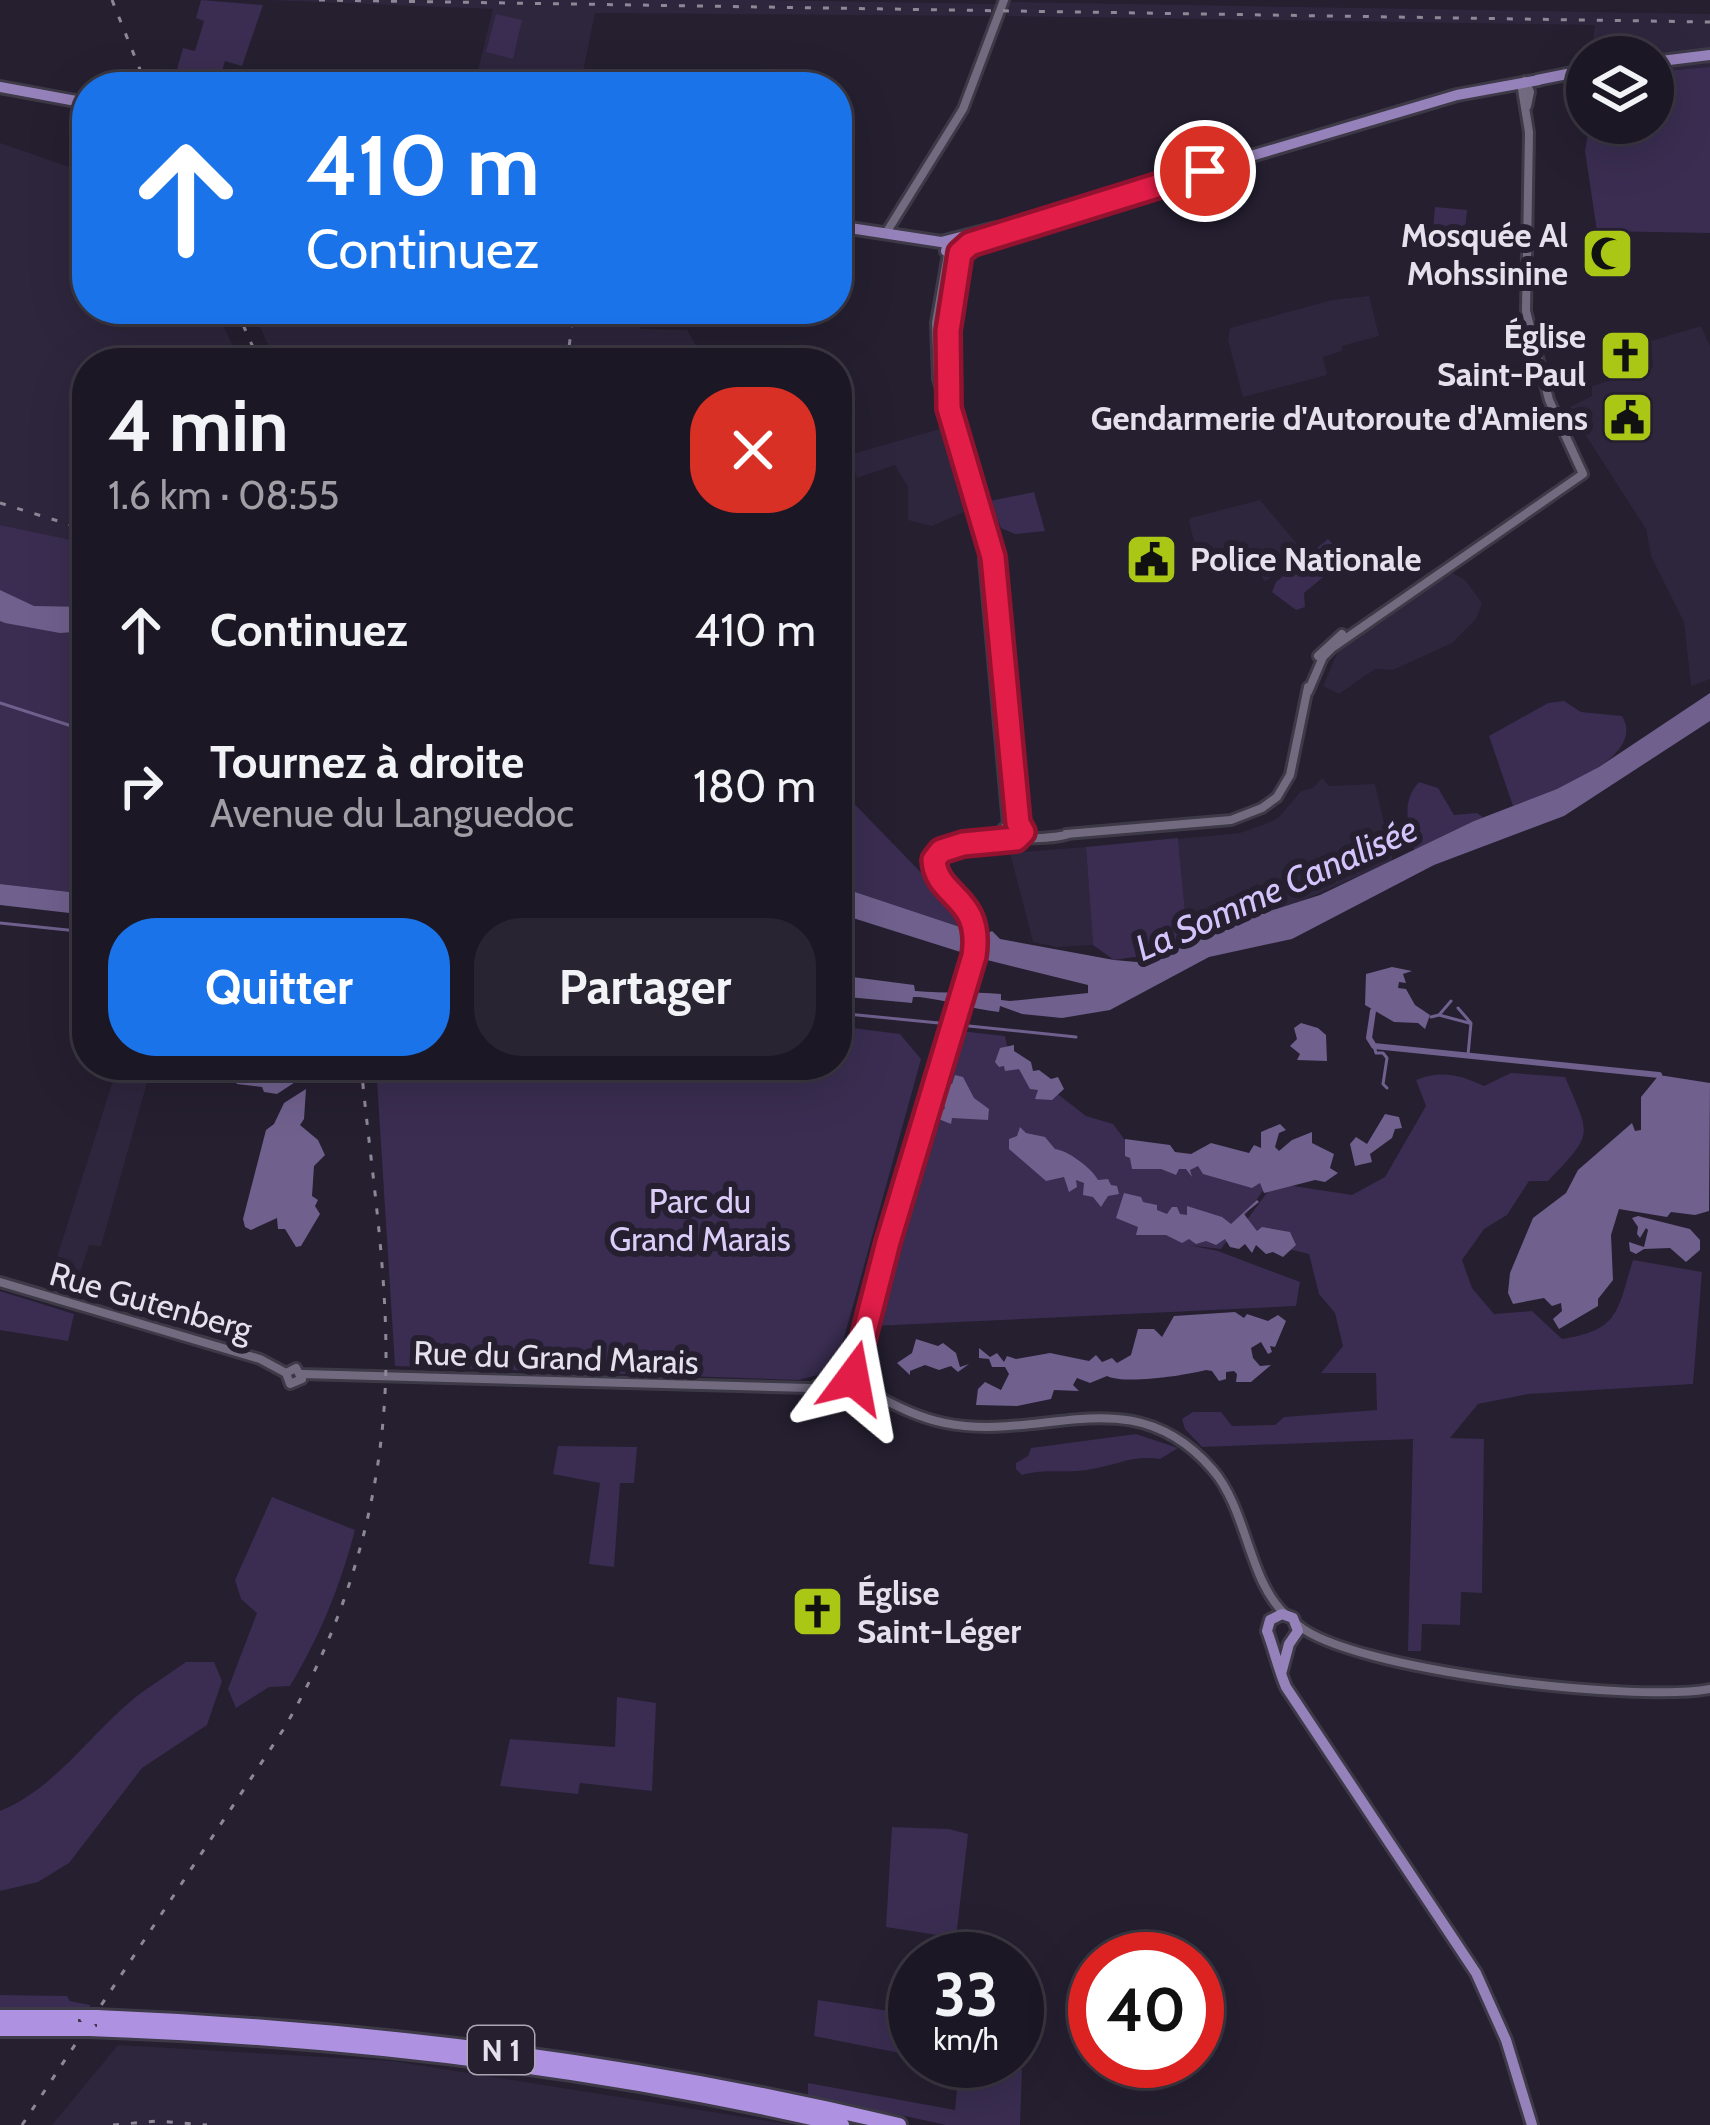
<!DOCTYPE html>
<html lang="fr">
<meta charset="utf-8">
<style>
body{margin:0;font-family:Cabin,sans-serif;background:#292431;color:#f1f3f6;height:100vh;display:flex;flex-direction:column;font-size:45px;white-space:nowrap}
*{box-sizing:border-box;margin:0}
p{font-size:39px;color:#a09fa6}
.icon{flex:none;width:66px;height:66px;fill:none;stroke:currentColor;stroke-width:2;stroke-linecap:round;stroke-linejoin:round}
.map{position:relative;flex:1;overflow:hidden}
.details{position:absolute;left:72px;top:348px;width:780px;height:732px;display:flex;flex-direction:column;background:#1c1724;border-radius:48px;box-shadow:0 12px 48px #0002,0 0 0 3px #3a3641}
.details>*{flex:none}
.hud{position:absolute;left:72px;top:72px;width:780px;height:252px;border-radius:48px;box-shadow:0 12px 48px #0002,0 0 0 3px #3a3641;background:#1a73e8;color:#fff;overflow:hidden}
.fabs{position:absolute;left:1566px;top:36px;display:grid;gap:24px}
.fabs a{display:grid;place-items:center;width:108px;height:108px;border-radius:50%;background:#1c1724;box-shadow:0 12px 48px #0002,0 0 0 3px #3a3641;font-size:60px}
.speed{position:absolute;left:888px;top:1932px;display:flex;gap:24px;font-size:60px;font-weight:700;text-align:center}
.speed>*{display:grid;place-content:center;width:156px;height:156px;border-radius:50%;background:#1c1724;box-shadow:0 12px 48px #0002,0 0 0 3px #3a3641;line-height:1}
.speed small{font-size:30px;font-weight:400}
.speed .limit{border:18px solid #d22;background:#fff;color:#111}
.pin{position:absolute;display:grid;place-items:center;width:102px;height:102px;color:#fff;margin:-51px;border:6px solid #fff;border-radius:50%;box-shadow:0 3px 12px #0007}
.me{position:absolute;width:132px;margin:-66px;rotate:13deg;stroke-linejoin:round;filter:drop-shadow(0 0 9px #0008)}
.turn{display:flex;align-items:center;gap:42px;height:252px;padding:0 36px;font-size:54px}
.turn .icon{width:156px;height:156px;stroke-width:2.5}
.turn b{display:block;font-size:84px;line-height:102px}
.round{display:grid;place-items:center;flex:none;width:126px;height:126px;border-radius:48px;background:#292431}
.overview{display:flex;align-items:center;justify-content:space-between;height:204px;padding:0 36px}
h1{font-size:72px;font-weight:700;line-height:90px}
.primary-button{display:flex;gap:24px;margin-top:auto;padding:24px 36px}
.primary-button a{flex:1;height:138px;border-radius:48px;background:#1a73e8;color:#fff;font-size:48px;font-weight:700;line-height:138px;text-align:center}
.primary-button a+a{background:#292431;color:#f1f3f6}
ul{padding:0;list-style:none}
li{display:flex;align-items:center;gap:36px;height:156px;padding:0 36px}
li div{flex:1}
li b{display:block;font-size:45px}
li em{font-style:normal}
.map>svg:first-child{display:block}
</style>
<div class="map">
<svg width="1710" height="2125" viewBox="0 0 1710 2125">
<rect width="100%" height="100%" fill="#251f30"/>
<path fill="#2e263d" d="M 266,0 L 766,0 L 998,4 L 993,16 L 595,13 L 580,87 L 484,87 L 475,83 L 493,9 Z
M 1009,2 L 1710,14 L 1710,67 L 1653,72 L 1653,57 L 1591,57 L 1595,25 L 1007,16 Z
M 0,143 L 87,173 L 87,309 L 216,309 L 240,363 L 87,363 L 87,543 L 0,525 Z
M 1369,296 L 1379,336 L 1342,346 L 1342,351 L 1323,357 L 1327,375 L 1243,397 L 1228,340 L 1230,328 L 1332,300 Z
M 243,309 L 640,309 L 640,329 L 687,330 L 706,363 L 276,363 L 257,320 Z
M 1701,326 L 1710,346 L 1710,679 L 1691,686 L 1684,622 L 1651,556 L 1646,529 L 1568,408 L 1592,396 L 1592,386 L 1653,368 L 1651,341 Z
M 940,429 L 964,512 L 932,526 L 908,520 L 908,487 L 895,465 L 857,478 L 849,455 Z
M 1260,500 L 1303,551 L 1265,582 L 1258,569 L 1236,556 L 1204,553 L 1195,545 L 1189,522 L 1190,518 Z
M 1451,572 L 1465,580 L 1482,603 L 1476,619 L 1452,643 L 1393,670 L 1375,669 L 1339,694 L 1323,686 L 1338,651 Z
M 1322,778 L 1329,786 L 1375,784 L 1393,861 L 1281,910 L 1205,932 L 1186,922 L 1178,839 L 1240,833 L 1268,823 L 1278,818 L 1301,791 L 1313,788 Z
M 1086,847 L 1093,945 L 1057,947 L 1033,942 L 1010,853 Z
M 118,1065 L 152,1065 L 101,1246 L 89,1245 L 75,1289 L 49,1282 Z
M 118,2045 L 393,2061 L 794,2125 L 52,2125 Z"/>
<path fill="#3a2d51" d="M 201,0 L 263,5 L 242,66 L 225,61 L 217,87 L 172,87 L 183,48 L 195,51 L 204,21 L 196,18 Z
M 496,14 L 522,20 L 513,59 L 486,52 Z
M 1710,67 L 1710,233 L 1597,231 L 1585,151 L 1590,123 L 1653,123 L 1653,72 Z
M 1435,207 L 1467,210 L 1464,242 L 1432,240 Z
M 1034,492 L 1045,531 L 1015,534 L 1001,528 L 990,501 Z
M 0,525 L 87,543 L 87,612 L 25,610 L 0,596 Z
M 1328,539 L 1346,558 L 1304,593 L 1305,607 L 1296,610 L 1272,592 L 1276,582 Z
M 0,612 L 87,631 L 87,894 L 0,884 Z
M 1564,701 L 1581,712 L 1622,716 C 1649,760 1543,795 1513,806 L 1489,736 L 1548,703 Z
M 1419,782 L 1438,788 L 1454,815 L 1477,813 L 1483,817 L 1414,850 C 1409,824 1400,803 1419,782 Z
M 837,786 L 968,921 L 972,931 L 837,886 Z
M 1178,838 L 1186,922 L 1193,940 L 1175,951 L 1114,960 L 1093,945 L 1086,847 Z
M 837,1026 L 900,1034 L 921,1059 L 839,1356 L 825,1373 L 799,1380 L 395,1366 L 376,1065 L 837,1065 Z
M 960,1031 L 1005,1036 L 1009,1056 L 1086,1116 L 1113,1124 L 1137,1156 L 1278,1170 L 1221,1249 L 1188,1245 L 1218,1251 L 1300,1282 L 1296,1306 L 873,1326 Z
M 1511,1073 L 1565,1077 C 1591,1137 1594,1133 1548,1181 L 1529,1181 L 1507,1215 L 1484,1229 L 1462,1260 L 1472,1288 L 1494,1314 L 1532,1311 L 1562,1339 C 1620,1330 1617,1311 1633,1260 L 1702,1272 L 1693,1384 L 1528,1394 L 1478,1404 L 1450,1438 L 1484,1439 L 1482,1593 L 1461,1592 L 1460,1625 L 1422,1624 L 1421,1651 L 1408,1651 L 1413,1439 L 1202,1447 L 1185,1429 L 1182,1419 L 1193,1412 L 1221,1412 L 1232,1426 L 1275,1425 L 1284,1417 L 1377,1410 L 1376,1373 L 1321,1373 L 1343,1346 L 1335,1313 L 1319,1294 L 1309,1254 L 1235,1236 L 1274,1183 L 1352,1195 L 1385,1177 L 1426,1106 L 1416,1080 C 1441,1070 1460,1075 1484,1086 Z
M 0,1291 L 74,1314 L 68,1341 L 0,1330 Z
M 1136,1434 L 1178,1448 L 1160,1459 C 1132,1455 1118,1465 1092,1469 C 1068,1474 1045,1468 1022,1475 L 1016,1469 L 1016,1463 L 1028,1456 L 1031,1448 Z
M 558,1446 L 637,1447 L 634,1483 L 620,1483 L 614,1567 L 589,1564 L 600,1483 L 553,1474 Z
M 272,1497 L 355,1530 C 340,1587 320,1636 290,1686 L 269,1687 L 236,1708 L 228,1689 L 257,1613 L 241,1599 L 235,1580 Z
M 186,1662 L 214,1662 L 222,1681 L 207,1725 L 142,1768 L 69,1863 L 38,1882 L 0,1891 L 0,1811 C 54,1789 88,1737 131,1701 C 148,1687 168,1675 186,1662 Z
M 617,1697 L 656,1703 L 652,1791 L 580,1783 L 578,1794 L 500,1786 L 510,1739 L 615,1747 Z
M 892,1827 L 949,1829 L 968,1834 L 956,1938 L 886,1927 Z
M 0,1995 L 67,1996 L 70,2001 L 90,2005 L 90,2011 L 0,2009 Z
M 818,2000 L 915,2015 L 915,2056 L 814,2036 Z
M 960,2061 L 1022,2070 L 1020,2125 L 946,2125 L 808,2095 L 808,2083 L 955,2110 Z"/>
<path fill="#6f608d" d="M 0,590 L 34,606 L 87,607 L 87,631 L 60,633 L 5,623 L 0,621 Z
M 1710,693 L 1710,721 L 1564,816 L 1434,865 L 1292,939 L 1209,957 L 1110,1010 L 1062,1018 L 1022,1014 L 1000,1006 L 999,1012 C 970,1009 948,1000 919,997 L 913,997 L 912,1003 L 837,996 L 837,975 L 914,985 L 915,991 C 945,994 971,991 1001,994 L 1001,1000 L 1010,1001 L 1088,993 L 1088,985 L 979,958 L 984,935 L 992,931 L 1000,939 L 1114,960 L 1137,962 L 1160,958 L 1205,932 L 1320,895 L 1474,821 L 1557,789 L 1599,767 Z
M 0,884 L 87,894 L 87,915 L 0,905 Z
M 837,886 L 972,931 L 970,955 L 837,913 Z
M 1392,967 L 1412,971 L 1403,974 L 1406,983 L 1399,982 L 1398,988 L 1406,989 L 1415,1005 L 1430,1015 L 1425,1029 L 1418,1023 L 1394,1022 L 1365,1005 L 1366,974 Z
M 1301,1023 L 1318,1028 L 1326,1035 L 1327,1061 L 1297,1060 L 1300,1054 L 1290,1046 L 1297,1039 L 1294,1028 Z
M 1014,1045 L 1014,1051 L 1031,1062 L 1033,1071 L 1039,1070 L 1051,1079 L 1058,1077 L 1064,1089 L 1052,1100 L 1035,1099 L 1038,1090 L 1030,1089 L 1019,1069 L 1005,1071 L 1004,1066 L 999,1067 L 995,1062 L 1000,1048 Z
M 238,1065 L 313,1065 L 312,1071 L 277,1094 L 264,1092 L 262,1087 L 237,1084 L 234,1080 Z
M 955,1075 L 963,1077 L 974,1098 L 989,1109 L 988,1120 L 952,1118 L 951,1124 L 936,1118 L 945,1108 L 942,1101 L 948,1083 L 952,1084 Z
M 1659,1075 L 1710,1083 L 1709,1211 L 1695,1215 L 1671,1212 L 1667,1217 L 1619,1209 L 1611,1235 L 1613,1280 L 1598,1299 L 1598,1306 L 1559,1329 L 1553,1319 L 1562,1311 L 1561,1303 L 1552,1306 L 1544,1298 L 1513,1304 L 1508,1293 L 1510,1273 L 1533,1218 L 1566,1193 L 1578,1170 L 1632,1123 L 1635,1131 L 1641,1130 L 1641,1097 Z
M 306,1089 L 304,1119 L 300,1125 L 318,1140 L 325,1155 L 314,1166 L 312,1196 L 318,1200 L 315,1206 L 320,1214 L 301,1246 L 296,1247 L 285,1229 L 278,1229 L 277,1218 L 251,1230 L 245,1227 L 243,1219 L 266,1130 L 274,1124 L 284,1103 Z
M 1385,1114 L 1399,1117 L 1402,1128 L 1395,1129 L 1392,1138 L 1370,1154 L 1372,1162 L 1355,1166 L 1350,1144 L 1356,1137 L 1367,1144 Z
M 1280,1124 L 1286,1130 L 1279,1133 L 1275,1147 L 1279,1151 L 1292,1140 L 1312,1132 L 1312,1143 L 1334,1154 L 1330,1168 L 1338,1173 L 1325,1182 L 1315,1180 L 1264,1193 L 1260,1183 L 1252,1188 L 1203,1174 L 1198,1166 L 1190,1170 L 1192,1177 L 1186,1169 L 1179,1169 L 1176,1175 L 1161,1169 L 1132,1169 L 1130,1158 L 1125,1156 L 1125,1139 L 1170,1145 L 1175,1152 L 1191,1154 L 1211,1143 L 1249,1153 L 1254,1145 L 1261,1148 L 1261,1132 Z
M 1020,1127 L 1026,1133 L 1045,1137 L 1055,1149 C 1067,1150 1092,1168 1098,1180 L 1108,1179 L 1111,1185 L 1117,1186 L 1119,1194 L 1108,1196 L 1101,1207 L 1093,1197 L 1083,1195 L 1084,1183 L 1076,1180 L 1077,1187 L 1069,1192 L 1064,1177 L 1046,1181 L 1009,1149 L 1009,1139 L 1017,1136 Z
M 1124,1193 L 1141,1197 L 1143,1202 L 1157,1205 L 1157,1210 L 1167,1214 L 1172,1207 L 1177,1207 L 1180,1214 L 1187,1215 L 1187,1206 L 1222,1217 L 1231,1224 L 1257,1200 L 1259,1202 L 1244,1214 L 1257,1231 L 1262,1227 L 1290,1232 L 1296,1245 L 1283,1257 L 1273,1252 L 1266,1254 L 1256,1245 L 1252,1253 L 1245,1244 L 1239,1249 L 1230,1247 L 1225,1239 L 1216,1245 L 1206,1241 L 1196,1244 L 1189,1239 L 1182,1243 L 1166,1235 L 1136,1235 L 1138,1227 L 1116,1218 Z
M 1638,1216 L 1690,1229 L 1700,1240 L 1700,1250 L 1686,1262 L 1670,1248 L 1644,1249 L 1636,1254 L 1630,1251 L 1629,1242 L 1644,1247 L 1648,1230 L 1646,1228 L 1640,1238 L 1637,1234 L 1638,1227 L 1632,1218 Z
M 1235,1312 L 1244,1318 L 1247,1314 L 1268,1321 L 1278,1315 L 1286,1321 L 1275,1347 L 1270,1346 L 1272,1352 L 1268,1354 L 1261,1342 L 1251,1348 L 1253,1358 L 1260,1366 L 1271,1365 L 1251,1382 L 1236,1382 L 1237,1374 L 1234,1371 L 1226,1372 L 1226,1379 L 1219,1381 L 1212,1371 L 1206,1370 C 1186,1375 1126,1385 1107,1376 L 1090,1383 L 1077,1378 L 1073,1385 L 1079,1391 L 1054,1390 L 1051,1399 L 1017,1406 L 976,1405 L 978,1389 L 985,1382 L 1001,1390 L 1009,1374 L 1005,1367 L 992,1367 L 989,1359 L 979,1358 L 979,1348 L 990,1357 L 997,1353 L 1004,1362 L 1007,1356 L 1016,1359 L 1050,1353 L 1089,1361 L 1096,1355 L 1102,1362 L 1112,1358 L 1117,1363 L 1131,1355 L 1138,1329 L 1154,1329 L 1162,1337 L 1174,1316 Z
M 916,1339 L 938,1346 L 943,1343 L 956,1353 L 960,1367 L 969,1364 L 958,1372 L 951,1366 L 939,1370 L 925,1365 L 910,1371 L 910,1375 L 897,1363 L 912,1353 Z"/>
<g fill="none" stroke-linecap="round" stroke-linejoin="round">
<path stroke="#6f608d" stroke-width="3" d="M 0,703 L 87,731
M 0,923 L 87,932
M 1458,1008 L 1471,1023 L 1468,1055
M 837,1013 L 949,1024
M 1439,1015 L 1469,1023
M 1431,1017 L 1439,1015 L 1451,1001
M 959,1025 L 1076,1037
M 1374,1046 L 1376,1053 L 1383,1053 L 1387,1058 L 1383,1084 L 1387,1088"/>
<path stroke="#6f608d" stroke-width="6" d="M 1373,1011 L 1369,1038 L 1374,1046 L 1659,1075"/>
<defs>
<path id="minor" d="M 886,233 L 963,109 L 1004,0
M 948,254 L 936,323 L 938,379 L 993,557 L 1018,823 L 1023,830
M 949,408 L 948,331 L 959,255
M 988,547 L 984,559 L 1008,824
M 1318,656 L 1342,634
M 1308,692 L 1323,657 L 1332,648 L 1583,474 L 1549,400 L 1526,311 L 1529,132 L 1522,89 L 1525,81 L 1530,92 L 1527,106
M 1066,834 L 1231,820 L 1262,808 L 1277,797 L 1290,775 L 1308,687
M 992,840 L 1008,824 L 1018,823
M 0,1282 L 260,1359 L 286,1373 L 290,1384 L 302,1379 L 296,1368 L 286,1373
M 839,1373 C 852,1373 858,1384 869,1391 C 891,1404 919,1418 945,1423 C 1042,1443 1131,1376 1212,1469 C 1248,1510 1248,1581 1286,1615
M 302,1374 L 809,1388 L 879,1396
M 852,1376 L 974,955 C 983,895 937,898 934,860 C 957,829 1034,845 1069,834
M 816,1386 L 834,1378 L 854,1354
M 1298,1625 C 1352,1671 1638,1703 1710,1689"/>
<path id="major" d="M 1653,62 L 1710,55
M 1537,80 L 1587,70
M 0,87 L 87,103
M 837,226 L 941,242 L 996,228
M 948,242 L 946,251 L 955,256 L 970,244 L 1089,204 L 1457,95 L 1539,80
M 1281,1674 L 1289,1644 L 1298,1631 L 1293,1618 L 1282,1614 L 1270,1620 L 1267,1631 C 1274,1649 1278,1668 1286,1687 L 1476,1973 L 1506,2040 L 1532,2125"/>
<path id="highway" d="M 0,2017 L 87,2017
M 97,2017 C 368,2028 635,2062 899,2125
M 0,2029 L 78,2029
M 89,2029 C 342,2038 595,2067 842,2125"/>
</defs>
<use href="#minor" stroke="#3d3947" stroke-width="14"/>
<use href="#major" stroke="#3d3947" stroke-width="16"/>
<use href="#highway" stroke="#3d3947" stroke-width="20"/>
<use href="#minor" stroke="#726b80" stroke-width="8"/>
<use href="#major" stroke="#9682ba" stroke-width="10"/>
<use href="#highway" stroke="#ae92e1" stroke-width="14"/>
<path stroke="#8d8896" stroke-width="3" stroke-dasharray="6 12" stroke-linecap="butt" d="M 112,0 L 147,87
M 319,0 L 1710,22
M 236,309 L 260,363
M 567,363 L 572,324
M 0,503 L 87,530
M 22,2125 L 283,1730 C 350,1617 386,1487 386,1356 C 386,1259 370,1161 361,1065
M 113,2125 L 157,2121 L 207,2125"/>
<defs>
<path id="highway-bridge" d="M 87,2017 L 97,2017
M 78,2029 L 89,2029"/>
</defs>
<use href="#highway-bridge" stroke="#3d3947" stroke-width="20" stroke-linecap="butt"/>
<use href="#highway-bridge" stroke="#ae92e1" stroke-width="14"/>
</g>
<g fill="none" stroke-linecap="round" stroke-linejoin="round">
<defs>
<path id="route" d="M 853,1378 L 888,1242 L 974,956 C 983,895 936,898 934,860 L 941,851 L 963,844 L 1016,839 L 1023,832 L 1018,823 L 993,557 L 949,408 L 948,331 L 960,253 L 970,244 L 1205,171"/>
</defs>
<use href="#route" stroke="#92132f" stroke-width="30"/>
<use href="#route" stroke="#e11d48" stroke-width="21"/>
</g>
<defs>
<symbol id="mosque-square" viewBox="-11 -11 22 22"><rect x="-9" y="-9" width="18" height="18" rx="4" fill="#aac716" stroke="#251f30"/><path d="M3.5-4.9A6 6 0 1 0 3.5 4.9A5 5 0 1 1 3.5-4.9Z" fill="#111"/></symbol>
<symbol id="church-square" viewBox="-11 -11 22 22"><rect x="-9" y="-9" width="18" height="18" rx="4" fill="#aac716" stroke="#251f30"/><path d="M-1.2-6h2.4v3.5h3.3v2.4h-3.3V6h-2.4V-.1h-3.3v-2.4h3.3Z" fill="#111"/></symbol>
<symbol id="civic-square" viewBox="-11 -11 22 22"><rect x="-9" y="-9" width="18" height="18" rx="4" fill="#aac716" stroke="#251f30"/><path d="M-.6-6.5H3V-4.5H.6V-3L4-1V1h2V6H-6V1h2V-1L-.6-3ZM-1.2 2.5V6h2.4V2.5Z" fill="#111"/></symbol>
</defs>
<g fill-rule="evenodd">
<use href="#mosque-square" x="1578" y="224" width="59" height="59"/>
<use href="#church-square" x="1596" y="326" width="59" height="59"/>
<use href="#civic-square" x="1598" y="388" width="59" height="59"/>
<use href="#civic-square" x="1122" y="530" width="59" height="59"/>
<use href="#church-square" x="788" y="1582" width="59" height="59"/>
</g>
<g text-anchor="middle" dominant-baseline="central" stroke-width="12" stroke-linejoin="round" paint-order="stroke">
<rect fill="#251f30" stroke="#aba7b4" stroke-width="3" x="468" y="2026" width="66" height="48" rx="9"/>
<g font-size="30" font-weight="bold" fill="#e4e1ec">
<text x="501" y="2050">N 1</text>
</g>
<g font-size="33" font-weight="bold" fill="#e4e1ec" stroke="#251f30" text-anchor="end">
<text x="1568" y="235">Mosquée Al<tspan x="1568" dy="38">Mohssinine</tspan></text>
<text x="1586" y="336">Église<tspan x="1586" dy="38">Saint-Paul</tspan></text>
<text x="1588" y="418">Gendarmerie d'Autoroute d'Amiens</text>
<text x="1190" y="559" text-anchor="start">Police Nationale</text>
<text x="857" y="1593" text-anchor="start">Église<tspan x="857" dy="38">Saint-Léger</tspan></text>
</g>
<g font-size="33" fill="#dbcdf8" stroke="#251f30">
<text x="700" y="1201">Parc du<tspan x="700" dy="38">Grand Marais</tspan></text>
</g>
<g font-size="33" fill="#e4e1ec" stroke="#251f30">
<text transform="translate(151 1301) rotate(16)">Rue Gutenberg</text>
<text transform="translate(556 1357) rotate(2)">Rue du Grand Marais</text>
</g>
<g font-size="36" font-style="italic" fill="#d5c3fc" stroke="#251f30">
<text transform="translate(1276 888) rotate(-24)">La Somme Canalisée</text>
</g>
</g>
</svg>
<div class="fabs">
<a><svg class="icon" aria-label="layers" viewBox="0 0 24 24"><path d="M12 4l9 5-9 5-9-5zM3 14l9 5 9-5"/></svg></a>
</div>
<div class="speed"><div>33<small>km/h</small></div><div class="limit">40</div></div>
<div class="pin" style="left:1205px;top:171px;background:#d93025"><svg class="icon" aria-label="arrive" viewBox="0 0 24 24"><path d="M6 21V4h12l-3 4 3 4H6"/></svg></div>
<svg class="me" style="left:853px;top:1378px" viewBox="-20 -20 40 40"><path d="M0-17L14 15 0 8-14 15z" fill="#e11d48" stroke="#fff" stroke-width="4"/></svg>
<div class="hud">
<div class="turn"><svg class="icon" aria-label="ahead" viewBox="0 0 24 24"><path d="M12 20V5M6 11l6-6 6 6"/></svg><div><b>410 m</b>Continuez</div></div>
</div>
<section class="details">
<div class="overview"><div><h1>4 min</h1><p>1.6 km · 08:55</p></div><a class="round" style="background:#d93025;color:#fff"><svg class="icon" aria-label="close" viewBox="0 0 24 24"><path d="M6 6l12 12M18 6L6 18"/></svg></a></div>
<ul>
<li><svg class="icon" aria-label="ahead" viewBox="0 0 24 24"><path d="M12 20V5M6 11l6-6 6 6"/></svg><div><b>Continuez</b></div><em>410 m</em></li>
<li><svg class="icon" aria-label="right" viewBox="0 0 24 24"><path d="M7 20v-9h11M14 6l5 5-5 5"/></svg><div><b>Tournez à droite</b><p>Avenue du Languedoc</p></div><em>180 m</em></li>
</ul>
<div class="primary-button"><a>Quitter</a><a>Partager</a></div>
</section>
</div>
